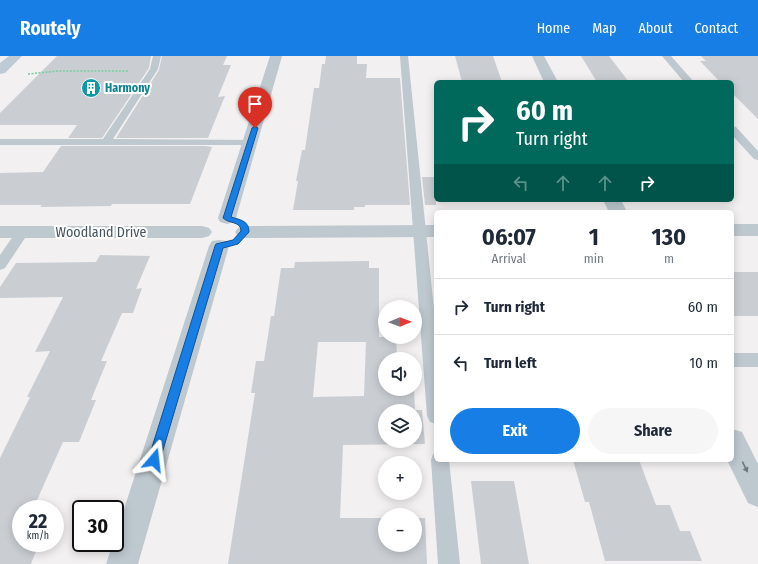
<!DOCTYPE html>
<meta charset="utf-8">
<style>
body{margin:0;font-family:"Fira Sans Condensed",sans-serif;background:#f6f6f7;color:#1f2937;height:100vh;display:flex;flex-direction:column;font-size:15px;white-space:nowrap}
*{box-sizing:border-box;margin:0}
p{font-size:13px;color:#747a83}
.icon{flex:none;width:22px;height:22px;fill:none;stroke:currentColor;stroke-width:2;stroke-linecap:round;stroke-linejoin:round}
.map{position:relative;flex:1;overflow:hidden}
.drawer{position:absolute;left:434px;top:154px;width:300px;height:252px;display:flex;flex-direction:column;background:#fff;border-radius:6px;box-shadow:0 2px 10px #0003}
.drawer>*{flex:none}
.hud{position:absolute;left:434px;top:24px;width:300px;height:122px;border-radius:6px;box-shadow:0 2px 10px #0003;background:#00695c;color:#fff;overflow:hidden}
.needle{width:26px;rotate:89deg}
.buttons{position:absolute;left:378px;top:244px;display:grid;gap:8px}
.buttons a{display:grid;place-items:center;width:44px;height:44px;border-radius:50%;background:#fff;box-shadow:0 2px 10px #0003;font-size:20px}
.speed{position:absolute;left:12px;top:444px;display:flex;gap:8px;font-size:20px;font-weight:700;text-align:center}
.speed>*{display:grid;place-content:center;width:52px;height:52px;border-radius:50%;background:#fff;box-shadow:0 2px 10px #0003;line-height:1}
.speed small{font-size:10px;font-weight:400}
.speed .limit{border:2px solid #111;border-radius:6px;background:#fff;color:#111}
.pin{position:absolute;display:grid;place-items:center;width:34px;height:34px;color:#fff;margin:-41px -17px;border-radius:50% 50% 50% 0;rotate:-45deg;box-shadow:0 0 4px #0007}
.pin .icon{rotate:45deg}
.me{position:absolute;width:44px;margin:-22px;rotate:17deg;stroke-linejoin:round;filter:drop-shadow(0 0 3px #0008)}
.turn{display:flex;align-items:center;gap:14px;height:84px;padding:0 16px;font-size:18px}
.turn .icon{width:52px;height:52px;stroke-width:2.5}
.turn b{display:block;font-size:28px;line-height:34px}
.lanes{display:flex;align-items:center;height:38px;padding:0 16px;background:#0003;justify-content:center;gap:20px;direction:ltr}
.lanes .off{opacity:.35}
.eta{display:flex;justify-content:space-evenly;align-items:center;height:68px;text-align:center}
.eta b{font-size:24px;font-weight:700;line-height:28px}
.action{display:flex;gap:8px;margin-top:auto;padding:8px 16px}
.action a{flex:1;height:46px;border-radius:24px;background:#177ee5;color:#fff;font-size:16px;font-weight:700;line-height:46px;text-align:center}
.action a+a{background:#f6f6f7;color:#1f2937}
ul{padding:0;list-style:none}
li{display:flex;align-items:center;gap:12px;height:56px;padding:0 16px;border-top:1px solid #e0e1e3}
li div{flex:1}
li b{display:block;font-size:15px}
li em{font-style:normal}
header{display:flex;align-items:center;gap:24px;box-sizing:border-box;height:56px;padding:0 20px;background:#177ee5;color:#fff}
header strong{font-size:19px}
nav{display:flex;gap:22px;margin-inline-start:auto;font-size:14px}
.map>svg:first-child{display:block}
</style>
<header>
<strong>Routely</strong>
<nav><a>Home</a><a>Map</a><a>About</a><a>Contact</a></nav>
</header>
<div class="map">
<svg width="758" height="508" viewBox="0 0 758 508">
<rect width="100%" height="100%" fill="#f2f0f0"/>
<path fill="#caced3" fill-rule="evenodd" d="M 57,0 L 151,0 L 149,12 L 102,82 L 68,82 L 77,69 L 0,69 L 0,57 Z
M 162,0 L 227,0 L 223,9 L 231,9 L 218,41 L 225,40 L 208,82 L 116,82 L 159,14 Z
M 326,0 L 357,0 L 357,8 L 367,8 L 366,22 L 400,22 L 410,149 L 365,149 L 365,151 L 354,151 L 354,154 L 293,154 L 298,125 L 296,125 L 302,94 L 305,94 L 314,32 L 319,32 L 322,8 L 325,8 Z
M 455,0 L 493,0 L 502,26 L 462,26 Z
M 581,0 L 609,0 L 629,26 L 597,26 Z
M 701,0 L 758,0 L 758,63 L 732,37 L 732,26 L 720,26 L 700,5 L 706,5 Z
M 61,90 L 205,90 L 212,91 L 190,148 L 112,148 L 111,150 L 40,151 L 42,149 L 0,149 L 0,117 L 43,116 Z
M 422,121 L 436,121 L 436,149 L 425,149 Z
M 100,199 L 150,200 L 136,233 L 142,232 L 133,257 L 122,257 L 101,305 L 107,305 L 91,344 L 96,344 L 79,386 L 63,386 L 33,453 L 21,453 L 21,487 L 39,487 L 31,508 L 0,508 L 0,402 L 30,341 L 27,341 L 50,295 L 35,296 L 63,241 L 0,242 L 0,231 L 16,207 L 96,206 Z
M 369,205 L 369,212 L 379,212 L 379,281 L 396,281 L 397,300 L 412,300 L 412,303 L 385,303 L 385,333 L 414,333 L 415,354 L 422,354 L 425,388 L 343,389 L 340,462 L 385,462 L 385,489 L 415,489 L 415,462 L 425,462 L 427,508 L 228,508 L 255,337 L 251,337 L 256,305 L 264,305 L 271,260 L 274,260 L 281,212 L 294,212 L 295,206 ZM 318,286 L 366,286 L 364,340 L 313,341 ZM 385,355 L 415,355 L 415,385 L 385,385 Z
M 732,216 L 758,216 L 758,260 L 732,260 Z
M 573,404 L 639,404 L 656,449 L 670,449 L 680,475 L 690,475 L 702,505 L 605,505 L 589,446 L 585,446 Z
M 471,425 L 514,425 L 529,508 L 481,508 Z"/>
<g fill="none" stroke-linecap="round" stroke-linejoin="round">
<path stroke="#76ce9d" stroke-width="1.5" stroke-dasharray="2 1.5" stroke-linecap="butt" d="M 28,18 L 58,15 L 129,15"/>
<path fill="#bec8cf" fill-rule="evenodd" d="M 153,0 L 161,0 L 158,13 L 113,83 L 251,84 L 255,85 L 256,87 L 255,89 L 0,89 L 0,83 L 103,83 L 150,13 Z
M 400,0 L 408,0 L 436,273 L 436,368 L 430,366 L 427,360 Z
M 662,0 L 671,0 L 694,26 L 684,26 Z
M 732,70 L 736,71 L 758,95 L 758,104 L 754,103 L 732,79 Z
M 23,172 L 28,173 L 29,176 L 5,212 L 0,214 L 0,199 L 18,173 Z
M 732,297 L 758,297 L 758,311 L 732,311 Z
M 436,397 L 436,404 L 449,404 L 460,508 L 438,508 L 431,404 L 433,398 Z"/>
<path fill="#bec8cf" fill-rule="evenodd" d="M 270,0 L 282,0 L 236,162 L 234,166 L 227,168 L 220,166 L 218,162 Z
M 532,0 L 544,0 L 558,26 L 544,26 Z
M 603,144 L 621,144 L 627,156 L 609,156 Z
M 732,168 L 758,168 L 758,180 L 732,180 Z
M 436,169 L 436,181 L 245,182 L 238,180 L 235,176 L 238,172 L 245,170 Z
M 0,170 L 202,170 L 209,172 L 212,176 L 209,180 L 202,182 L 0,182 Z
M 219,184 L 226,185 L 229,190 L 138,508 L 106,508 L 113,487 L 115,487 L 115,481 L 209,190 L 212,185 Z
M 732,373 L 742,376 L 758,408 L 758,451 L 748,447 L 727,404 L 732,404 Z"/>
<path fill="#becad4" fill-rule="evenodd" d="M 9,0 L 22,0 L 5,17 L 0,18 L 0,7 Z"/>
</g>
<defs><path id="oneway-solid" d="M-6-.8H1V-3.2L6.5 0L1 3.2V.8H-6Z"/></defs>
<use fill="#6b7880" href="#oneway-solid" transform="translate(745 411) rotate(64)"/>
<path fill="#177ee5" stroke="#0f5295" d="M 255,70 L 258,72 L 231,161 C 241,164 249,165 249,176 L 238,188 L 223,192 L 160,404 L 158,407 L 154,409 L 150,407 L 148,404 L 215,190 L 216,188 L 233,184 L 241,175 C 241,165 229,168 223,162 L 252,72 Z"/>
<defs>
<symbol id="building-disc" viewBox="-11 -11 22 22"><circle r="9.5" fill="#0f9aa8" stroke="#fff"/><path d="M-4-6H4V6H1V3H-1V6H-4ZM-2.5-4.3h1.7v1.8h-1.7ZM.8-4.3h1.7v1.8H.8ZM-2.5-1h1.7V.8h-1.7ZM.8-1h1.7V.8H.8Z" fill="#fff"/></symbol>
</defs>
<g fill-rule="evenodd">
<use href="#building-disc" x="80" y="21" width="22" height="22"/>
</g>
<g text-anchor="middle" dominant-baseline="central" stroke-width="4" stroke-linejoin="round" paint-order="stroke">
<g font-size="12" font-weight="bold" fill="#0d838f" stroke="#fff" text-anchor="start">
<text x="105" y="32">Harmony</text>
</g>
<g font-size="14" fill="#48555e" stroke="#fff">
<text x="101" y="176">Woodland Drive</text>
</g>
</g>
</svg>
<div class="buttons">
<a><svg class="needle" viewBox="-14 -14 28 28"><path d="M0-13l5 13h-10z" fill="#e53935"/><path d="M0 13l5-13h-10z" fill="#747a83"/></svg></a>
<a><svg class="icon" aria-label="sound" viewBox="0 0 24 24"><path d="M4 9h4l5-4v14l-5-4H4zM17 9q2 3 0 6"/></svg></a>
<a><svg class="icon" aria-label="layers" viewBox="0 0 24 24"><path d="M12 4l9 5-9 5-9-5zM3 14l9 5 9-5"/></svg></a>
<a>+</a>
<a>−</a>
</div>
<div class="speed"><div>22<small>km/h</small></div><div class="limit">30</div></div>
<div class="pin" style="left:255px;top:72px;background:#d93025"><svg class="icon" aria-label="arrive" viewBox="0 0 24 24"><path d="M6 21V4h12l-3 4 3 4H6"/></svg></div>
<svg class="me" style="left:154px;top:404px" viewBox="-20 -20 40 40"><path d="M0-17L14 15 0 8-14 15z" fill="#177ee5" stroke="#fff" stroke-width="4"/></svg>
<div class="hud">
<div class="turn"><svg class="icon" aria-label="right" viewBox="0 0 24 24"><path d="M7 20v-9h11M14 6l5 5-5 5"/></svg><div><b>60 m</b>Turn right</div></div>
<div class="lanes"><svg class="icon off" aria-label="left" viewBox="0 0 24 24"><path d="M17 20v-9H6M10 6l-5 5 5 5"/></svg><svg class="icon off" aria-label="ahead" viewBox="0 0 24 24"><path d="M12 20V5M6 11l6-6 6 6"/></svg><svg class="icon off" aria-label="ahead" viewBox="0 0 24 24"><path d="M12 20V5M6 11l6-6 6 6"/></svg><svg class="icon" aria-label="right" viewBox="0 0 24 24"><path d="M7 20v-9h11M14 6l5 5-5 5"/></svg></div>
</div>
<section class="drawer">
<div class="eta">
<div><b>06:07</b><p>Arrival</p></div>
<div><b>1</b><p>min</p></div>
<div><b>130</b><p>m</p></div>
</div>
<ul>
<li><svg class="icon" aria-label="right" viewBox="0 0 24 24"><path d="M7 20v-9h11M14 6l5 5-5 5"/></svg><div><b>Turn right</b></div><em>60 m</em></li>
<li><svg class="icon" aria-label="left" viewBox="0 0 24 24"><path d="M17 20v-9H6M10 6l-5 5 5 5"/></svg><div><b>Turn left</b></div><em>10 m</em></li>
</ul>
<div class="action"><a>Exit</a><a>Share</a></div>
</section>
</div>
